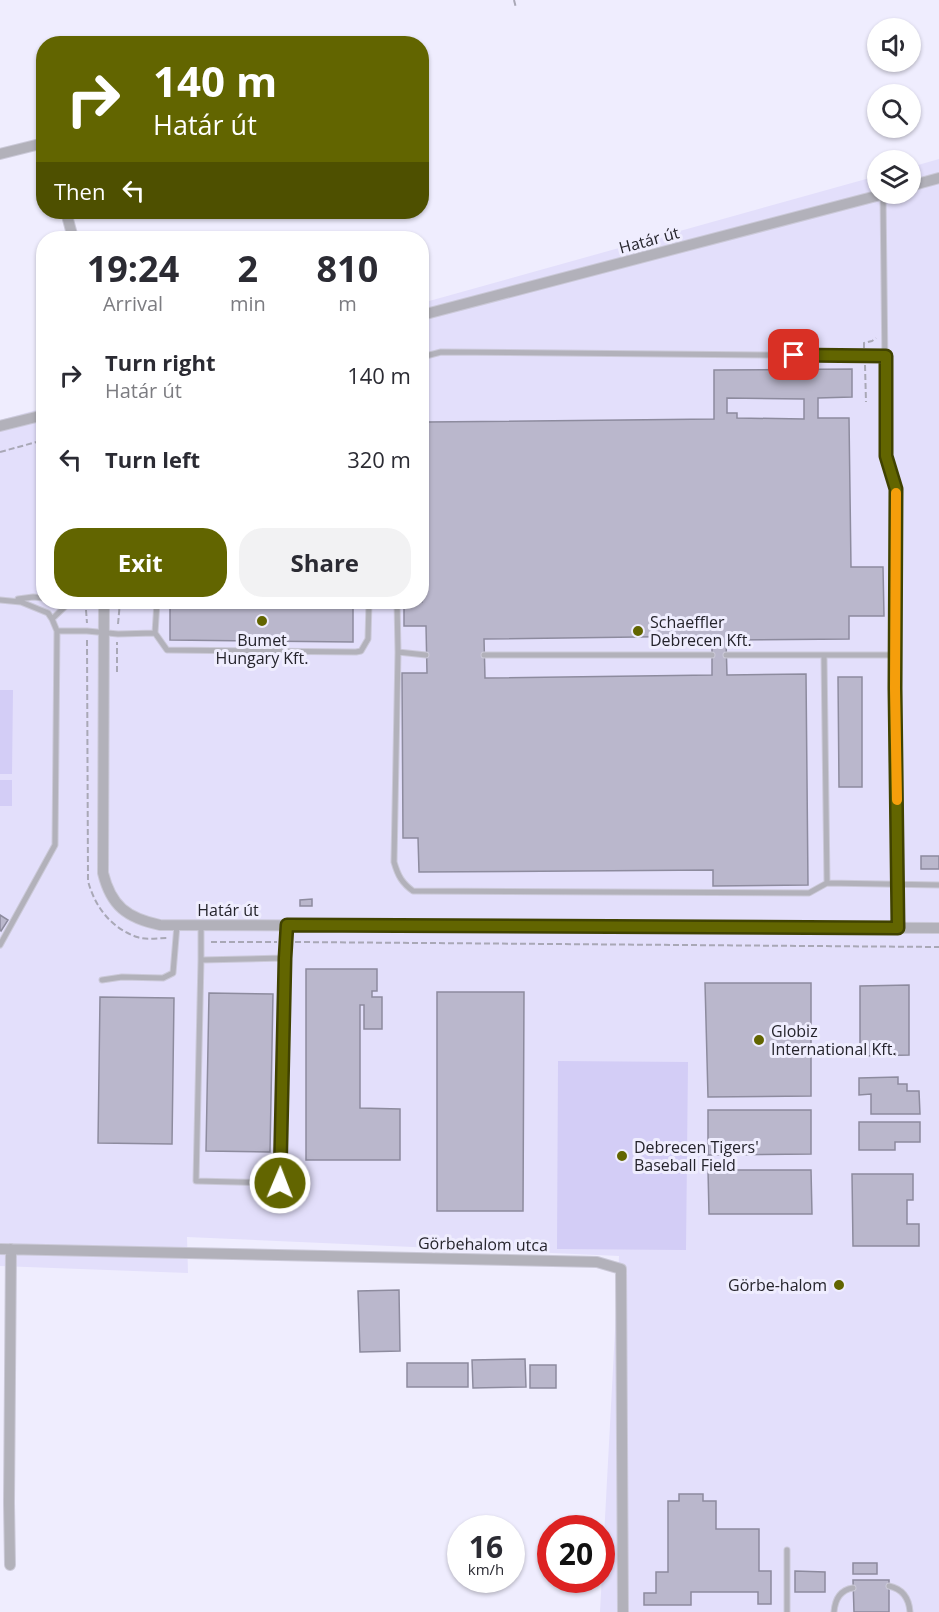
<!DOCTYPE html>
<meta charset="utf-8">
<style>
body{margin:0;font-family:"Open Sans",sans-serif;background:#f2f2f3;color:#2b2b33;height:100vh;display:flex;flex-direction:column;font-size:22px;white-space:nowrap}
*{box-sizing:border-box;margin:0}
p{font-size:20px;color:#7c7c81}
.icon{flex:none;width:33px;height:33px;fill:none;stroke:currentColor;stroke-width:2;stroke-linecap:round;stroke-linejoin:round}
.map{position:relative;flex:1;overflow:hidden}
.side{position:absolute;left:36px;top:231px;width:393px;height:378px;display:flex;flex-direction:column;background:#fff;border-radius:24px;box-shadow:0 2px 4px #0004}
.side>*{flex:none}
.guide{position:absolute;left:36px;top:36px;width:393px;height:183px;border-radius:24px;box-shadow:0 2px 4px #0004;background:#626500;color:#fff;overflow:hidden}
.buttons{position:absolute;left:867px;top:18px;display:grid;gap:12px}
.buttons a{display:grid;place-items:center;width:54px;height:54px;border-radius:50%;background:#fff;box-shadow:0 2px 4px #0004;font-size:30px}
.speed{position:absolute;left:447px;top:1515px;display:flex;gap:12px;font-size:30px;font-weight:700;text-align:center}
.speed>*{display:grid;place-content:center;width:78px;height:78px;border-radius:50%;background:#fff;box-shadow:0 2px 4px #0004;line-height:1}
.speed small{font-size:15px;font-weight:400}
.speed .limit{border:9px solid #d22;background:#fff;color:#111}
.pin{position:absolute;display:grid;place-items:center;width:51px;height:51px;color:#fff;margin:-26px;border-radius:12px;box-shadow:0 3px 9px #0006}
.me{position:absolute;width:66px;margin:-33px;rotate:1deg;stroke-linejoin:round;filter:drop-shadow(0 0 4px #0008)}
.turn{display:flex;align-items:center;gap:21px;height:126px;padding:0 18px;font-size:27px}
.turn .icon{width:78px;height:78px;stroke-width:2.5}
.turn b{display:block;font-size:42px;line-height:51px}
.then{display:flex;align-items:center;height:57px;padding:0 18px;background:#0003;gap:12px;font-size:22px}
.eta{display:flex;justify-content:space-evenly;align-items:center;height:102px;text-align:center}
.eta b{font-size:36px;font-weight:700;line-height:42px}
.primary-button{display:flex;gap:12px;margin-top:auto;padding:12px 18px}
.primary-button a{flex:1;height:69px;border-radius:24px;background:#626500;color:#fff;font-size:24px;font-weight:700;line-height:69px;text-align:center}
.primary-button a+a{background:#f2f2f3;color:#2b2b33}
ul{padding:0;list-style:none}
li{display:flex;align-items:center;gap:18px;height:84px;padding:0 18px}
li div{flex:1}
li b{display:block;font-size:22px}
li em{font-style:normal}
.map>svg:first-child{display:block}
</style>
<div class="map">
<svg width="939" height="1612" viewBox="0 0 939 1612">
<rect width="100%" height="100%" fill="#efedfe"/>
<path fill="#e3dffb" d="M 939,159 L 939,1612 L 600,1612 L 619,1256 L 187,1237 L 188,1273 L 0,1266 L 0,420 L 43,408 L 44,602 L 422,602 L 422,303 L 877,176 L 878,194 L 910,194 L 911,167 Z"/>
<path fill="#d3cdf6" d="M 0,690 L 13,690 L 12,774 L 0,774 Z
M 0,780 L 12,780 L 12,806 L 0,806 Z
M 558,1061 L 688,1062 L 686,1250 L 557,1249 Z"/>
<path fill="#bab7cc" stroke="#8d8b9e" stroke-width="1.5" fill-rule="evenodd" d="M 39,81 L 44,81 L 44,124 L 41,124 Z
M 852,369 L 852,397 L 818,398 L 818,418 L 849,418 L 851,567 L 883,567 L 884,616 L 849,616 L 849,639 L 726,640 L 727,675 L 806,674 L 808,885 L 713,886 L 713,870 L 419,872 L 418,838 L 403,838 L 402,673 L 427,673 L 426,626 L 404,626 L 404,602 L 422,602 L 422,565 L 428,565 L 427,422 L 714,419 L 714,370 ZM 727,398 L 804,399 L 804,419 L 737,418 L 737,413 L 727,413 ZM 712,636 L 712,675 L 485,678 L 484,639 Z
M 170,602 L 353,602 L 353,642 L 170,640 Z
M 838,677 L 862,677 L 862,787 L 839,787 Z
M 921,856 L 939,856 L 939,869 L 921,869 Z
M 312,899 L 312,906 L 300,906 L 300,900 Z
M 0,915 L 8,920 L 1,931 L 0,930 Z
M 306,969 L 377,969 L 377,991 L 372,991 L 372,997 L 382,997 L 382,1029 L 364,1029 L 364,1005 L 360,1005 L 360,1108 L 400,1109 L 400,1160 L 306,1160 Z
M 705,983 L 811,983 L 811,1096 L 708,1097 Z
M 909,985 L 909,1055 L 860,1056 L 860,986 Z
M 437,992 L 524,992 L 523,1211 L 437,1211 Z
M 209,993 L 273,994 L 270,1152 L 206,1151 Z
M 100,997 L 174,998 L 172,1144 L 98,1143 Z
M 898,1077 L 898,1084 L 907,1084 L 907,1091 L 919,1091 L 920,1114 L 871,1114 L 871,1094 L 859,1095 L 859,1078 Z
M 708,1110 L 811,1110 L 811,1154 L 708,1155 Z
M 859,1122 L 920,1122 L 920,1142 L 895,1142 L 895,1150 L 859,1150 Z
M 708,1170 L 811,1170 L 812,1214 L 709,1214 Z
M 852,1174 L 913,1174 L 913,1200 L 907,1200 L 907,1224 L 919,1224 L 919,1246 L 853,1246 Z
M 399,1290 L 400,1351 L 360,1352 L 358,1291 Z
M 525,1359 L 526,1387 L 473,1388 L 472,1360 Z
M 407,1363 L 468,1363 L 468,1387 L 407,1387 Z
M 530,1365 L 556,1365 L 556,1388 L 530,1388 Z
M 679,1494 L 703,1494 L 703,1501 L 716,1501 L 716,1529 L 759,1529 L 759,1571 L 771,1571 L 771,1604 L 758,1604 L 758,1592 L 691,1592 L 691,1605 L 644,1605 L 644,1593 L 656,1593 L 656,1572 L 668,1572 L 668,1501 L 679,1501 Z
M 853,1563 L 877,1563 L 877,1574 L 853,1574 Z
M 795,1571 L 825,1572 L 825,1592 L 795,1592 Z
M 853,1580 L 889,1580 L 889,1612 L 854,1612 Z"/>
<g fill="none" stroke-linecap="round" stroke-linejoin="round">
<defs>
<path id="lane" d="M 422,357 L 441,352 L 886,356
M 18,599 L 33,597 L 44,598
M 0,600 L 21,602 L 48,613 L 52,619 L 57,631 L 55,845 L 0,945
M 78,602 L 83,602
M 157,602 L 155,633 L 167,650 L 356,652 L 361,651 L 368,639 L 369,602
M 397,602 L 398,652 L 426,655
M 52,619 L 70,602
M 57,631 L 87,631 L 118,634 L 155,633
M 398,652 L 394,862 C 398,876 402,883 413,891 L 809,893 L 827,883 L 939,885
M 484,655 L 712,655
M 726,655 L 896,655 L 896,489 L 886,456 L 883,195
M 896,655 L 895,688 L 898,928
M 824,656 L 827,883
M 201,925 L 201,960 L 285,958 L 287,925
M 201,960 L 196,1181 L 280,1183 L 285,958
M 102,980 L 122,977 L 163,978 L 173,973 L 177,925
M 889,1586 C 903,1589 909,1598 910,1612
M 787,1612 L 787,1550
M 834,1612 C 835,1599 840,1590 853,1588"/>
<path id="street" d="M 0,154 L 44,143
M 910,186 L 939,178
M 66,212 L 73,238
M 422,315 L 884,194
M 0,426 L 44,415
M 104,602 L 103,873 C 111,906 127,918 160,925 L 939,928
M 0,1249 L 597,1262 L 621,1269 L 623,1612
M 10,1565 L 9,1503 L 11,1249"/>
</defs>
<use href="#lane" stroke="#cbc9d8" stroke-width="7"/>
<use href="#street" stroke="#cbc9d8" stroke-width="12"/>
<path stroke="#a9a8b6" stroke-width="2" stroke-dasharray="6 3" stroke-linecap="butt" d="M 514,0 L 516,8
M 864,348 L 864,343 L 872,341 L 876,338
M 865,365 L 866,402
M 0,452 L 44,440
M 86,610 L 87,623
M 118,624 L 120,602
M 87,640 L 88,881 C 95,907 111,928 137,937 C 146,940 157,938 167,938
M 117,672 L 117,642
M 211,942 L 277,942
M 295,942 L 939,947"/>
<use href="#lane" stroke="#b2b1ba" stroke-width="5"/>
<use href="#street" stroke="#b2b1ba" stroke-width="10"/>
</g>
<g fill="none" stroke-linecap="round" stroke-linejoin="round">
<defs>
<path id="route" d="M 280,1183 L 285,958 L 287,925 L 898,928 L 895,688 L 896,489 L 886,456 L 886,356 L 794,355"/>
</defs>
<use href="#route" stroke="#404200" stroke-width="15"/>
<use href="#route" stroke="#626500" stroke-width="10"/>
<path stroke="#f59e0b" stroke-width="10" d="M 896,493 L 895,688 L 897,800"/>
</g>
<g fill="#626500" stroke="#efedfe" stroke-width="2">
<circle cx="262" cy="621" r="6"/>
<circle cx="638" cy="631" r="6"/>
<circle cx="759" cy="1040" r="6"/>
<circle cx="622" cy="1156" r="6"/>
<circle cx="839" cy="1285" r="6"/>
</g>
<g text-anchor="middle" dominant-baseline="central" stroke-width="6" stroke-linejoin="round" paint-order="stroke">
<g font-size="16" fill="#25242c" stroke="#efedfe">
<text transform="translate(649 240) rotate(-15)">Határ út</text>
<text x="228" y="910">Határ út</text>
<text transform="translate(483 1244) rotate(1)">Görbehalom utca</text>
</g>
<g font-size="16" fill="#25242c" stroke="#efedfe" text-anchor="start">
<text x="650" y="622">Schaeffler<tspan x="650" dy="18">Debrecen Kft.</tspan></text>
<text x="262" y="640" text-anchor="middle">Bumet<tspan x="262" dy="18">Hungary Kft.</tspan></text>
<text x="771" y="1031">Globiz<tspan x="771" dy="18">International Kft.</tspan></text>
<text x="634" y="1147">Debrecen Tigers'<tspan x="634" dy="18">Baseball Field</tspan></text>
<text x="827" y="1285" text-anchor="end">Görbe-halom</text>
</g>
</g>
</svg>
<div class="buttons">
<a><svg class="icon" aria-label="sound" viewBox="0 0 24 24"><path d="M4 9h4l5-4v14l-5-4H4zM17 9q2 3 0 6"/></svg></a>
<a><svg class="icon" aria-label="search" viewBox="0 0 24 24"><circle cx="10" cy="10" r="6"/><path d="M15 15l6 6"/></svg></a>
<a><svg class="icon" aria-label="layers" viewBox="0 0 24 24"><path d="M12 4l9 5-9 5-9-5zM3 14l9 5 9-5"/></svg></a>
</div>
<div class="speed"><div>16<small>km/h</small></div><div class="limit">20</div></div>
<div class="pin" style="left:794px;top:355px;background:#d93025"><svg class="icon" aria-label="arrive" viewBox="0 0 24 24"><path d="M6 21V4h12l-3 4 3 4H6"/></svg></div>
<svg class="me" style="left:280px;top:1183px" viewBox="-20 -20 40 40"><circle r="17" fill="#626500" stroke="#fff" stroke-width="3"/><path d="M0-11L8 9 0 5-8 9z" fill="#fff"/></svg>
<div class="guide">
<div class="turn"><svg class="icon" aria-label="right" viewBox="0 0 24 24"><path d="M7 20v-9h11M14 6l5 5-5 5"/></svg><div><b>140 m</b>Határ út</div></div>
<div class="then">Then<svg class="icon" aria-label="left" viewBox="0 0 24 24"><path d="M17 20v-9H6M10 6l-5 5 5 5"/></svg></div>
</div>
<section class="side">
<div class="eta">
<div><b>19:24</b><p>Arrival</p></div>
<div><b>2</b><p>min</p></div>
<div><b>810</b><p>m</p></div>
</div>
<ul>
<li><svg class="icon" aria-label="right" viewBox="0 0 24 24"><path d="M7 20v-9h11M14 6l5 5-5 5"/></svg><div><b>Turn right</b><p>Határ út</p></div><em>140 m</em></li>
<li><svg class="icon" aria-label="left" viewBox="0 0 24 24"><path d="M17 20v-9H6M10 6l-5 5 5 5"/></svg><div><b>Turn left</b></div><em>320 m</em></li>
</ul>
<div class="primary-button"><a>Exit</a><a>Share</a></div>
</section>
</div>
